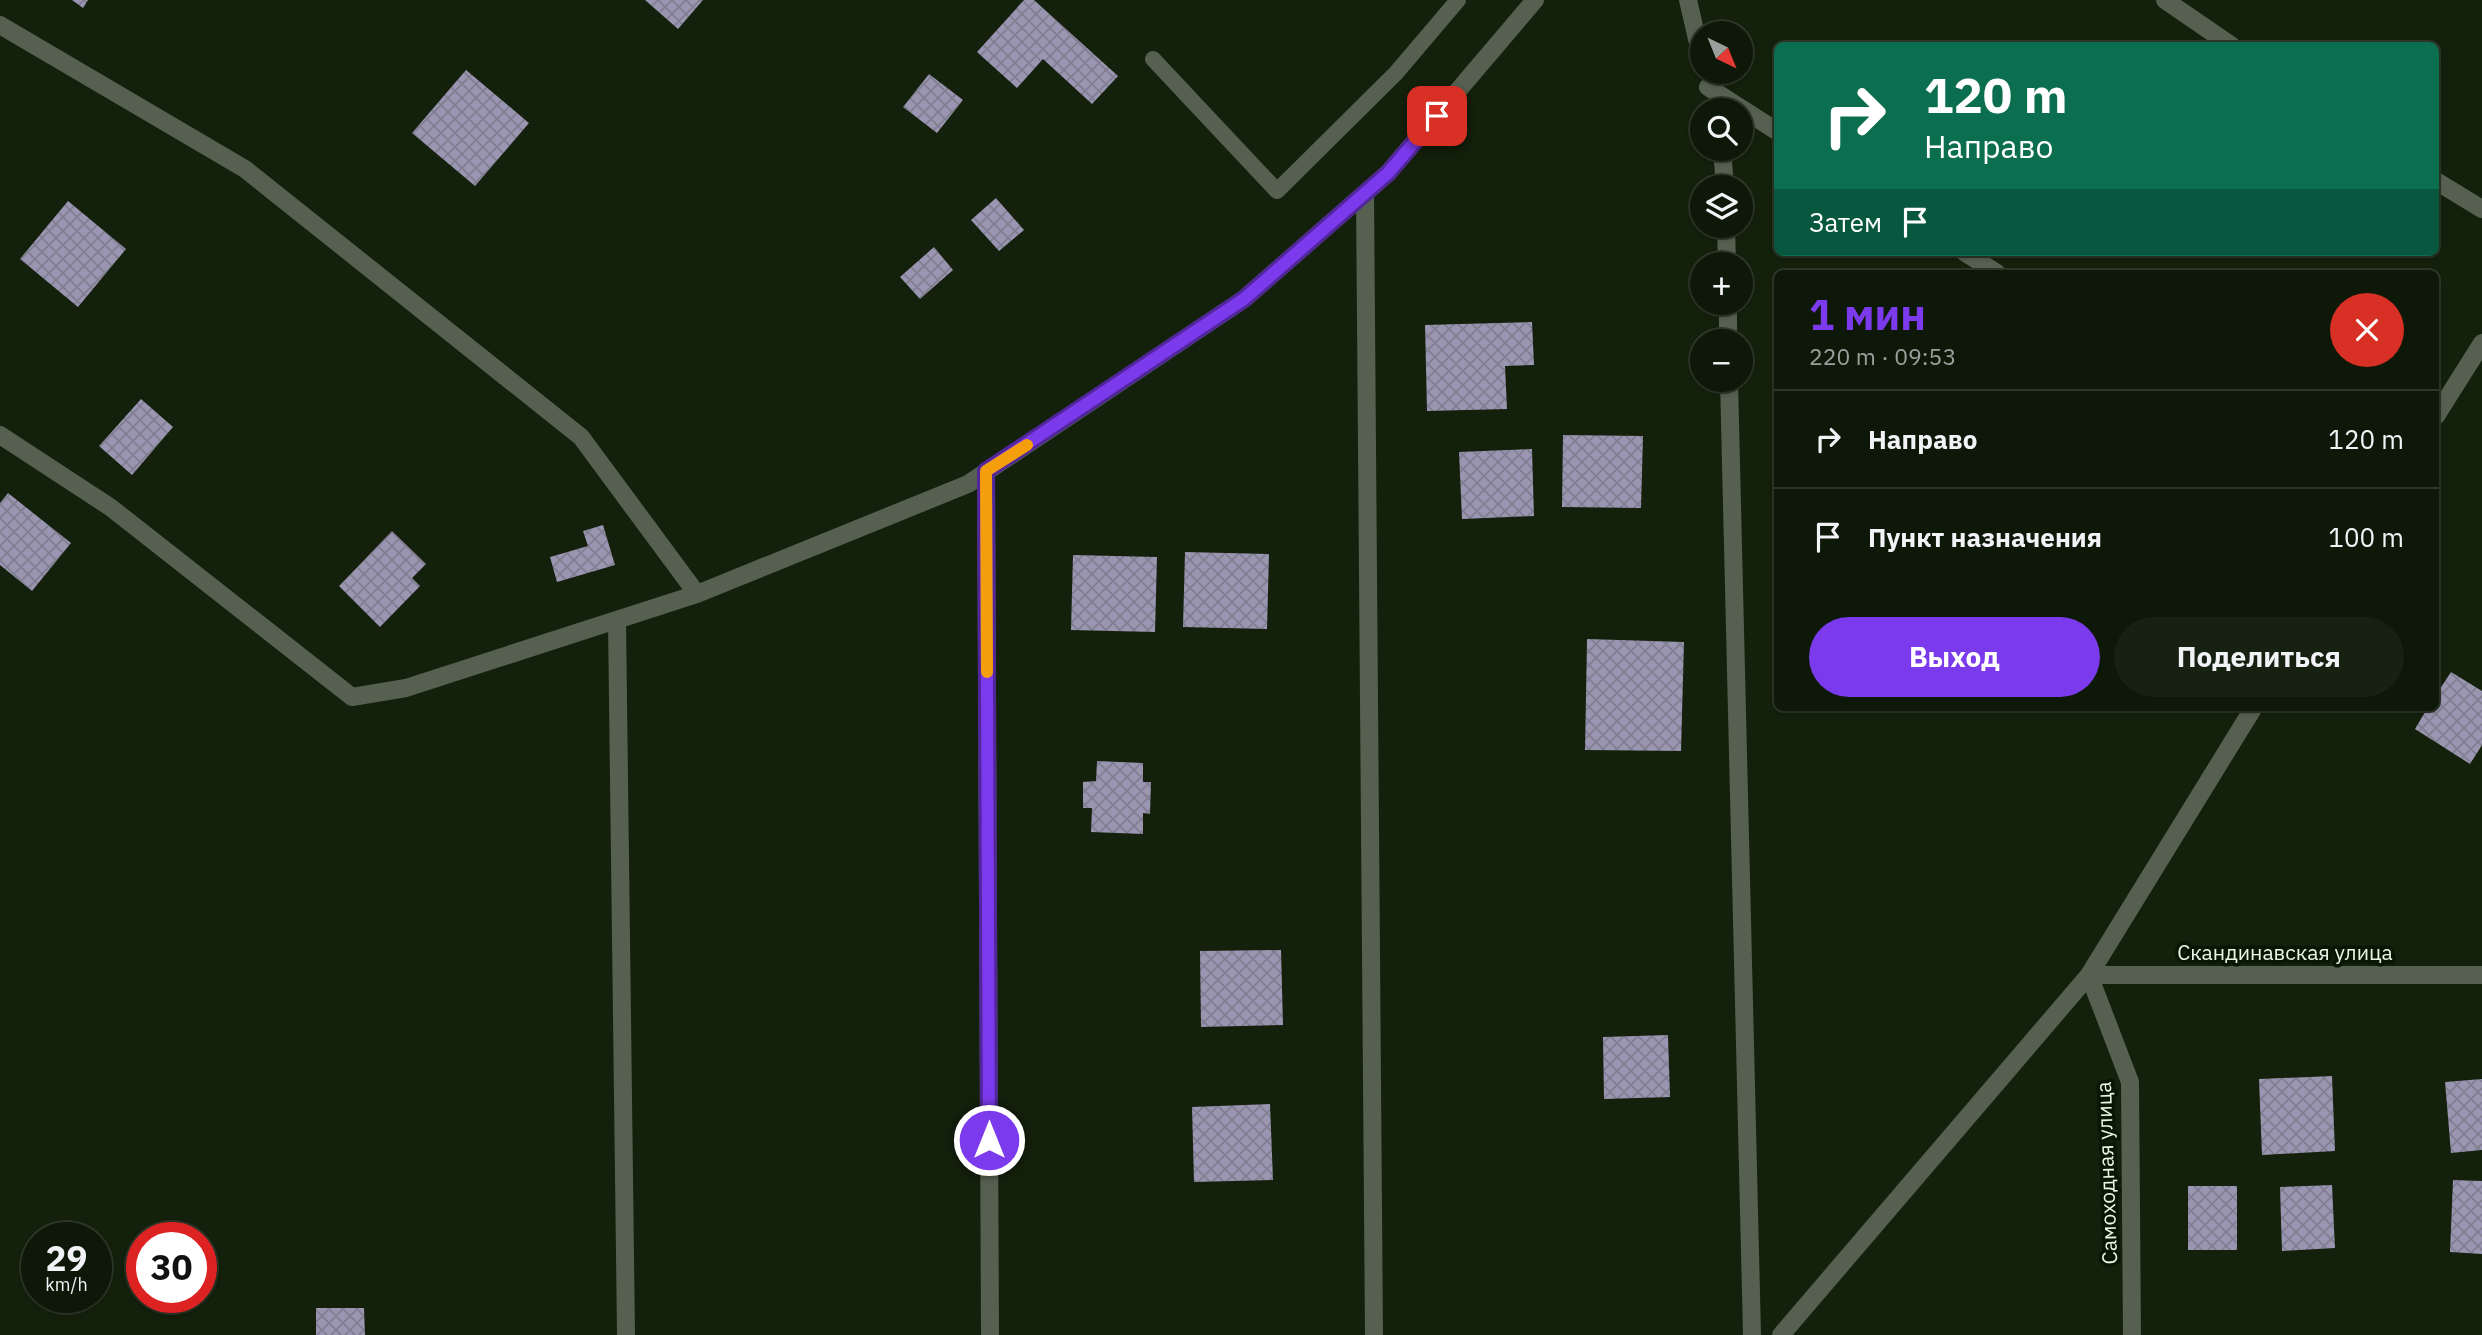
<!DOCTYPE html>
<html lang="ru">
<meta charset="utf-8">
<style>
body{margin:0;font-family:"IBM Plex Sans",sans-serif;background:#172112;color:#f1f3f6;height:100vh;display:flex;flex-direction:column;font-size:26px;white-space:nowrap}
*{box-sizing:border-box;margin:0}
p{font-size:23px;color:#9ba09c}
.icon{flex:none;width:38px;height:38px;fill:none;stroke:currentColor;stroke-width:2;stroke-linecap:round;stroke-linejoin:round}
.map{position:relative;flex:1;overflow:hidden}
.side{position:absolute;left:1774px;top:270px;width:665px;height:441px;display:flex;flex-direction:column;background:#0e1808;border-radius:10px;box-shadow:0 2px 5px #0004,0 0 0 2px #2e3729}
.side>*{flex:none}
.banner{position:absolute;left:1774px;top:42px;width:665px;height:214px;border-radius:10px;box-shadow:0 2px 5px #0004,0 0 0 2px #2e3729;background:#0b6e4f;color:#fff;overflow:hidden}
.needle{width:46px;rotate:137deg}
.controls{position:absolute;left:1690px;top:21px;display:grid;gap:14px}
.controls a{display:grid;place-items:center;width:63px;height:63px;border-radius:50%;background:#0e1808;box-shadow:0 2px 5px #0004,0 0 0 2px #2e3729;font-size:35px}
.speed{position:absolute;left:21px;top:1222px;display:flex;gap:14px;font-size:35px;font-weight:700;text-align:center}
.speed>*{display:grid;place-content:center;width:91px;height:91px;border-radius:50%;background:#0e1808;box-shadow:0 2px 5px #0004,0 0 0 2px #2e3729;line-height:1}
.speed small{font-size:18px;font-weight:400}
.speed .limit{border:10px solid #d22;background:#fff;color:#111}
.pin{position:absolute;display:grid;place-items:center;width:60px;height:60px;color:#fff;margin:-30px;border-radius:14px;box-shadow:0 4px 10px #0006}
.me{position:absolute;width:77px;margin:-38px;rotate:0deg;stroke-linejoin:round;filter:drop-shadow(0 0 5px #0008)}
.turn{display:flex;align-items:center;gap:24px;height:147px;padding:0 35px;font-size:32px}
.turn .icon{width:91px;height:91px;stroke-width:2.5}
.turn b{display:block;font-size:49px;line-height:60px}
.then{display:flex;align-items:center;height:66px;padding:0 35px;background:#0003;gap:14px;font-size:26px}
.round{display:grid;place-items:center;flex:none;width:74px;height:74px;border-radius:37px;background:#172112}
.summary{display:flex;align-items:center;justify-content:space-between;height:119px;padding:0 35px}
h1{font-size:42px;font-weight:800;line-height:52px;color:#7c3aed}
.primary-button{display:flex;gap:14px;margin-top:auto;padding:14px 35px}
.primary-button a{flex:1;height:80px;border-radius:42px;background:#7c3aed;color:#fff;font-size:28px;font-weight:800;line-height:80px;text-align:center}
.primary-button a+a{background:#172112;color:#f1f3f6}
ul{padding:0;list-style:none}
li{display:flex;align-items:center;gap:21px;height:98px;padding:0 35px;border-top:2px solid #2e3729}
li div{flex:1}
li b{display:block;font-size:26px}
li em{font-style:normal}
.map>svg:first-child{display:block}
</style>
<div class="map">
<svg width="2482" height="1335" viewBox="0 0 2482 1335">
<defs>
<pattern id="building-cross-hatch" width="8" height="8" patternUnits="userSpaceOnUse" patternTransform="scale(1.75)"><rect width="8" height="8" fill="#9a95b1"/><path d="M0 0l8 8M0 8l8-8" fill="none" stroke="#817e91"/></pattern>
</defs>
<rect width="100%" height="100%" fill="#13200b"/>
<path fill="url(#building-cross-hatch)" d="M 72,0 L 88,0 L 83,8 Z
M 645,0 L 703,0 L 678,29 Z
M 1024,0 L 1034,0 L 1118,76 L 1092,104 L 1043,59 L 1017,88 L 977,52 Z
M 466,70 L 529,123 L 475,186 L 412,133 Z
M 929,74 L 963,100 L 937,133 L 903,107 Z
M 996,198 L 1024,230 L 999,251 L 971,220 Z
M 68,201 L 126,249 L 78,307 L 20,259 Z
M 934,247 L 953,270 L 920,299 L 900,277 Z
M 1532,322 L 1534,365 L 1505,366 L 1507,409 L 1427,411 L 1425,325 Z
M 141,399 L 173,427 L 132,475 L 99,446 Z
M 1563,435 L 1643,436 L 1641,508 L 1562,507 Z
M 1532,449 L 1534,516 L 1462,519 L 1459,452 Z
M 8,493 L 71,543 L 32,591 L 0,565 L 0,503 Z
M 603,525 L 615,565 L 557,582 L 550,557 L 588,546 L 583,531 Z
M 392,531 L 426,564 L 412,578 L 420,586 L 380,627 L 339,586 Z
M 1185,552 L 1269,554 L 1267,629 L 1183,627 Z
M 1073,555 L 1157,557 L 1155,632 L 1071,630 Z
M 1587,639 L 1684,642 L 1681,751 L 1585,750 Z
M 2451,672 L 2482,691 L 2482,745 L 2470,764 L 2415,729 L 2428,707 L 2436,707 L 2436,695 Z
M 1097,761 L 1143,763 L 1143,782 L 1151,782 L 1150,814 L 1143,813 L 1143,834 L 1091,832 L 1092,808 L 1083,808 L 1083,782 L 1096,781 Z
M 1281,950 L 1283,1025 L 1201,1027 L 1200,951 Z
M 1668,1035 L 1670,1097 L 1604,1099 L 1603,1037 Z
M 2332,1076 L 2335,1151 L 2262,1155 L 2259,1079 Z
M 2482,1079 L 2482,1150 L 2451,1153 L 2445,1082 Z
M 1270,1104 L 1273,1180 L 1194,1182 L 1192,1107 Z
M 2453,1180 L 2482,1181 L 2482,1254 L 2450,1252 Z
M 2332,1185 L 2335,1248 L 2282,1251 L 2280,1187 Z
M 2188,1186 L 2237,1186 L 2237,1250 L 2188,1250 Z
M 316,1308 L 364,1308 L 365,1335 L 316,1335 Z"/>
<g fill="none" stroke-linecap="round" stroke-linejoin="round">
<path stroke="#556050" stroke-width="16" d="M 1153,59 L 1277,191 L 1396,73 L 1458,0"/>
<path stroke="#556050" stroke-width="18" d="M 1688,0 L 1703,65
M 0,25 L 245,169 L 581,437 L 697,594
M 1708,87 L 1778,132
M 1722,149 L 1725,187
M 1365,193 L 1374,1335
M 1726,226 L 1727,264
M 1964,252 L 1997,273
M 1728,303 L 1728,341
M 1729,380 L 1752,1335
M 2436,416 L 2482,343
M 0,435 L 110,507 L 352,697 L 406,688 L 697,594 L 968,484 L 1244,299 L 1388,173 L 1535,0
M 986,471 L 990,1335
M 617,620 L 626,1335
M 1781,1335 L 2089,975 L 2254,707
M 2132,1335 L 2130,1082 L 2089,975 L 2482,975"/>
<path stroke="#556050" stroke-width="18" d="M 2165,0 L 2232,46
M 2436,181 L 2482,209"/>
</g>
<g fill="none" stroke-linecap="round" stroke-linejoin="round">
<defs>
<path id="route" d="M 989,1140 L 986,471 L 1244,299 L 1388,173 L 1437,116"/>
</defs>
<use href="#route" stroke="#51269a" stroke-width="18"/>
<use href="#route" stroke="#7c3aed" stroke-width="12"/>
<path stroke="#f59e0b" stroke-width="12" d="M 987,672 L 986,471 L 1027,445"/>
</g>
<g text-anchor="middle" dominant-baseline="central" stroke-width="7" stroke-linejoin="round" paint-order="stroke">
<g font-size="21" fill="#ecf6e8" stroke="#0a1604">
<text x="2285" y="952">Скандинавская улица</text>
<text transform="translate(2106 1173) rotate(-92)">Самоходная улица</text>
</g>
</g>
</svg>
<div class="controls">
<a><svg class="needle" viewBox="-14 -14 28 28"><path d="M0-13l5 13h-10z" fill="#e53935"/><path d="M0 13l5-13h-10z" fill="#9ba09c"/></svg></a>
<a><svg class="icon" aria-label="search" viewBox="0 0 24 24"><circle cx="10" cy="10" r="6"/><path d="M15 15l6 6"/></svg></a>
<a><svg class="icon" aria-label="layers" viewBox="0 0 24 24"><path d="M12 4l9 5-9 5-9-5zM3 14l9 5 9-5"/></svg></a>
<a>+</a>
<a>−</a>
</div>
<div class="speed"><div>29<small>km/h</small></div><div class="limit">30</div></div>
<div class="pin" style="left:1437px;top:116px;background:#d93025"><svg class="icon" aria-label="arrive" viewBox="0 0 24 24"><path d="M6 21V4h12l-3 4 3 4H6"/></svg></div>
<svg class="me" style="left:989px;top:1140px" viewBox="-20 -20 40 40"><circle r="17" fill="#7c3aed" stroke="#fff" stroke-width="3"/><path d="M0-11L8 9 0 5-8 9z" fill="#fff"/></svg>
<div class="banner">
<div class="turn"><svg class="icon" aria-label="right" viewBox="0 0 24 24"><path d="M7 20v-9h11M14 6l5 5-5 5"/></svg><div><b>120 m</b>Направо</div></div>
<div class="then">Затем<svg class="icon" aria-label="arrive" viewBox="0 0 24 24"><path d="M6 21V4h12l-3 4 3 4H6"/></svg></div>
</div>
<section class="side">
<div class="summary"><div><h1>1 мин</h1><p>220 m · 09:53</p></div><a class="round" style="background:#d93025;color:#fff"><svg class="icon" aria-label="close" viewBox="0 0 24 24"><path d="M6 6l12 12M18 6L6 18"/></svg></a></div>
<ul>
<li><svg class="icon" aria-label="right" viewBox="0 0 24 24"><path d="M7 20v-9h11M14 6l5 5-5 5"/></svg><div><b>Направо</b></div><em>120 m</em></li>
<li><svg class="icon" aria-label="arrive" viewBox="0 0 24 24"><path d="M6 21V4h12l-3 4 3 4H6"/></svg><div><b>Пункт назначения</b></div><em>100 m</em></li>
</ul>
<div class="primary-button"><a>Выход</a><a>Поделиться</a></div>
</section>
</div>
